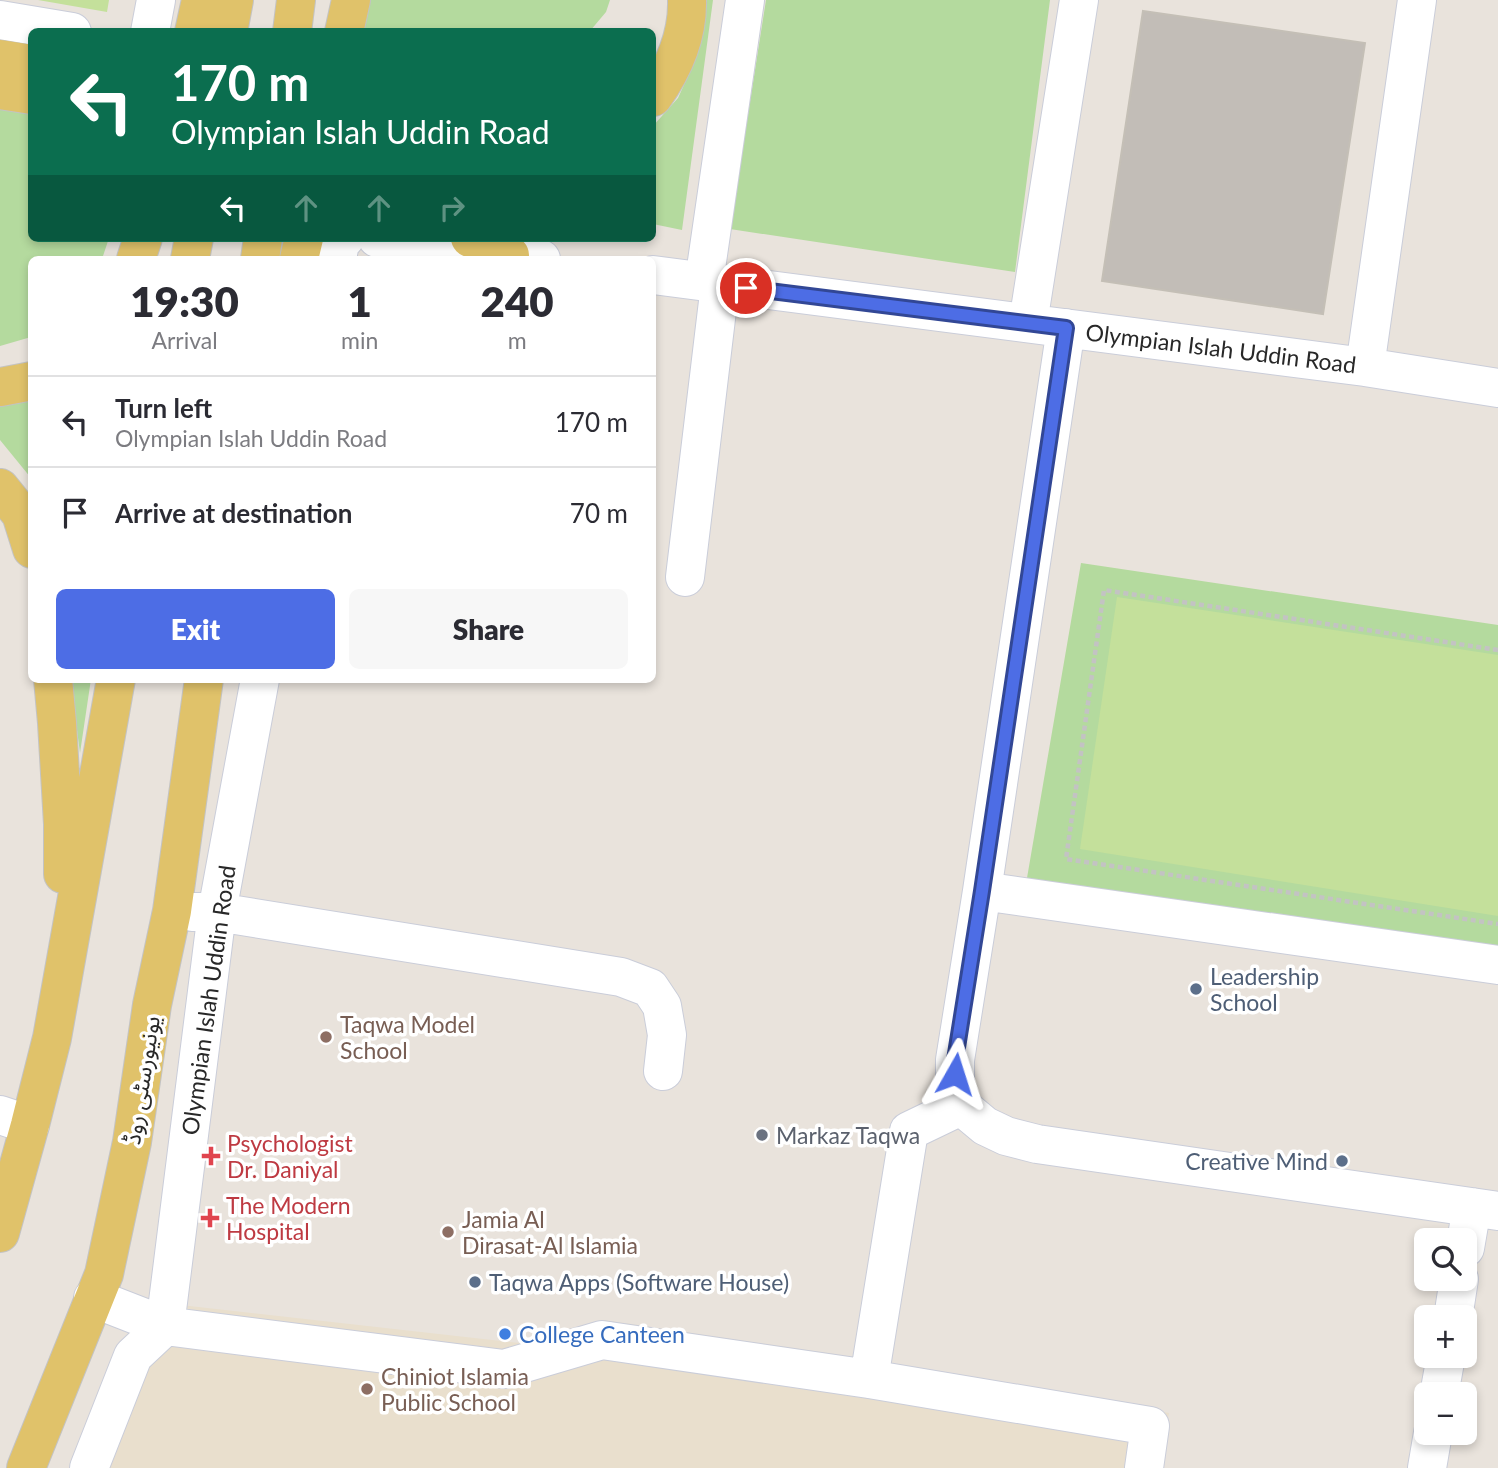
<!DOCTYPE html>
<meta charset="utf-8">
<style>
body{margin:0;font-family:Lato,"Noto Sans Arabic",sans-serif;background:#f7f7f7;color:#2b2b33;height:100vh;display:flex;flex-direction:column;font-size:26px;white-space:nowrap}
*{box-sizing:border-box;margin:0}
p{font-size:23px;color:#7c7c81}
.icon{flex:none;width:38px;height:38px;fill:none;stroke:currentColor;stroke-width:2;stroke-linecap:round;stroke-linejoin:round}
.map{position:relative;flex:1;overflow:hidden}
.sheet{position:absolute;left:28px;top:256px;width:628px;height:427px;display:flex;flex-direction:column;background:#fff;border-radius:10px;box-shadow:0 4px 10px #0003}
.sheet>*{flex:none}
.top-card{position:absolute;left:28px;top:28px;width:628px;height:214px;border-radius:10px;box-shadow:0 4px 10px #0003;background:#0b6e4f;color:#fff;overflow:hidden}
.controls{position:absolute;left:1414px;top:1228px;display:grid;gap:14px}
.controls a{display:grid;place-items:center;width:63px;height:63px;border-radius:10px;background:#fff;box-shadow:0 4px 10px #0003;font-size:35px}
.pin{position:absolute;display:grid;place-items:center;width:60px;height:60px;color:#fff;margin:-30px;border:4px solid #fff;border-radius:50%;box-shadow:0 2px 7px #0007}
.me{position:absolute;width:77px;margin:-38px;rotate:6deg;stroke-linejoin:round;filter:drop-shadow(0 0 5px #0008)}
.turn{display:flex;align-items:center;gap:24px;height:147px;padding:0 28px;font-size:32px}
.turn .icon{width:91px;height:91px;stroke-width:2.5}
.turn b{display:block;font-size:49px;line-height:60px}
.lanes{display:flex;align-items:center;height:66px;padding:0 28px;background:#0003;justify-content:center;gap:35px;direction:ltr}
.lanes .off{opacity:.35}
.eta{display:flex;justify-content:space-evenly;align-items:center;height:119px;text-align:center}
.eta b{font-size:42px;font-weight:800;line-height:49px}
.cta{display:flex;gap:14px;margin-top:auto;padding:14px 28px}
.cta a{flex:1;height:80px;border-radius:10px;background:#4d6de5;color:#fff;font-size:28px;font-weight:800;line-height:80px;text-align:center}
.cta a+a{background:#f7f7f7;color:#2b2b33}
ul{padding:0;list-style:none}
li{display:flex;align-items:center;gap:21px;height:91px;padding:0 28px;border-top:2px solid #e1e1e2}
li div{flex:1}
li b{display:block;font-size:26px}
li em{font-style:normal}
.map>svg:first-child{display:block}
</style>
<div class="map">
<svg width="1498" height="1468" viewBox="0 0 1498 1468">
<rect width="100%" height="100%" fill="#e9e3dc"/>
<path fill="#e9dfcd" d="M 145,1301 L 563,1348 L 604,1320 L 868,1359 L 1169,1413 L 1159,1468 L 94,1468 Z"/>
<path fill="#b4da9e" d="M 363,0 L 610,0 L 606,12 L 590,31 L 356,32 Z
M 703,0 L 713,0 L 682,230 L 653,224 L 653,126 L 678,98 L 693,65 Z
M 766,0 L 1050,0 L 1015,272 L 730,229 Z
M 0,100 L 31,103 L 32,238 L 109,238 L 102,259 L 32,259 L 31,337 L 0,346 Z
M 31,384 L 31,478 L 0,440 L 0,391 Z
M 1081,563 L 1498,625 L 1498,949 L 1027,878 Z
M 71,679 L 91,679 L 80,753 L 71,684 Z"/>
<path fill="#c4e09b" d="M 38,0 L 109,0 L 107,12 Z
M 1117,597 L 1498,655 L 1498,916 L 1080,849 Z"/>
<path fill="#c2bdb7" stroke="#c4bfb6" stroke-width="2" d="M 1143,11 L 1365,43 L 1323,314 L 1102,281 Z"/>
<g fill="none" stroke-linecap="round" stroke-linejoin="round">
<defs>
<path id="minor" d="M 0,20 L 72,32
M 150,32 L 156,0
M 377,238 L 541,259
M 337,259 L 340,243 L 345,238
M 653,275 L 1365,367 L 1498,388
M 704,282 L 745,0
M 1028,323 L 1079,0
M 1066,328 L 982,891 L 955,1060 L 955,1088 L 961,1106 L 985,1126 L 1006,1136 L 1037,1144 L 1498,1211
M 1365,367 L 1417,0
M 685,577 L 720,285
M 982,891 L 1498,965
M 192,912 L 217,912 L 621,977 L 650,988 L 662,1006 L 667,1035 L 663,1071
M 0,1115 L 30,1125
M 1465,1248 L 1472,1207
M 93,1298 L 165,1326 L 504,1369 L 602,1340 L 869,1379 L 1150,1426 L 1144,1468
M 1453,1318 L 1459,1279
M 869,1379 L 909,1131 L 961,1106
M 1439,1395 L 1446,1356
M 89,1468 L 133,1356 L 165,1326 L 217,912 L 260,679
M 1427,1468 L 1433,1433"/>
<path id="major" d="M 194,32 L 201,0
M 228,32 L 234,0
M 292,32 L 296,0
M 344,32 L 351,0
M 0,59 L 32,64
M 0,90 L 32,95
M 653,97 C 674,68 688,36 687,0
M 470,238 L 510,255
M 136,259 L 143,238
M 190,259 L 194,238
M 260,259 L 263,238
M 299,259 L 304,238
M 0,387 L 32,381
M 0,488 L 21,514 L 32,549
M 53,679 L 57,723 L 63,824 L 63,874
M 0,1233 L 30,1125 L 52,1038 L 116,679
M 26,1468 L 104,1274 L 132,1142 L 152,1005 L 172,911 L 204,679"/>
</defs>
<use href="#minor" stroke="#cacdd9" stroke-width="40"/>
<use href="#major" stroke="#c3c3c3" stroke-width="40"/>
<path stroke="#c3c3c3" stroke-width="4.5" stroke-dasharray="5 3.5" stroke-linecap="butt" d="M 1498,650 L 1104,590 L 1066,859 L 1498,924"/>
<use href="#minor" stroke="#fff" stroke-width="38"/>
<use href="#major" stroke="#e0c26a" stroke-width="38"/>
</g>
<g fill="none" stroke-linecap="round" stroke-linejoin="round">
<defs>
<path id="route" d="M 746,288 L 1066,328 L 982,891 L 955,1060 L 955,1074"/>
</defs>
<use href="#route" stroke="#324795" stroke-width="18"/>
<use href="#route" stroke="#4d6de5" stroke-width="12"/>
</g>
<g fill="#5c6f8a" stroke="#fff" stroke-width="2.5">
<circle cx="1196" cy="989" r="7"/>
<circle cx="1342" cy="1161" r="7"/>
<circle cx="475" cy="1282" r="7"/>
</g>
<g fill="#8d6e63" stroke="#fff" stroke-width="2.5">
<circle cx="326" cy="1037" r="7"/>
<circle cx="448" cy="1232" r="7"/>
<circle cx="367" cy="1389" r="7"/>
</g>
<circle fill="#6b7280" stroke="#fff" stroke-width="2.5" cx="762" cy="1135" r="7"/>
<g fill="#e0444e" stroke="#fff" stroke-width="2.5">
<path d="M207.5 1145.5h7v7h7v7h-7v7h-7v-7h-7v-7h7z"/>
<path d="M206.5 1207.5h7v7h7v7h-7v7h-7v-7h-7v-7h7z"/>
</g>
<circle fill="#3f7fe0" stroke="#fff" stroke-width="2.5" cx="505" cy="1334" r="7"/>
<g text-anchor="middle" dominant-baseline="central" stroke-width="7" stroke-linejoin="round" paint-order="stroke">
<g font-size="23" fill="#282828" stroke="#fff">
<text transform="translate(1221 348) rotate(7)">Olympian Islah Uddin Road</text>
<text transform="translate(208 1000) rotate(-82)">Olympian Islah Uddin Road</text>
<text transform="translate(141 1080) rotate(-81)">یونیورسٹی روڈ</text>
</g>
<g font-size="23" fill="#4e5e75" stroke="#fff" text-anchor="start">
<text x="1210" y="976">Leadership<tspan x="1210" dy="26">School</tspan></text>
<text x="1328" y="1161" text-anchor="end">Creative Mind</text>
<text x="489" y="1282">Taqwa Apps (Software House)</text>
</g>
<g font-size="23" fill="#785e54" stroke="#fff" text-anchor="start">
<text x="340" y="1024">Taqwa Model<tspan x="340" dy="26">School</tspan></text>
<text x="462" y="1219">Jamia Al<tspan x="462" dy="26">Dirasat-Al Islamia</tspan></text>
<text x="381" y="1376">Chiniot Islamia<tspan x="381" dy="26">Public School</tspan></text>
</g>
<g font-size="23" fill="#5b616d" stroke="#fff" text-anchor="start">
<text x="776" y="1135">Markaz Taqwa</text>
</g>
<g font-size="23" fill="#be3a42" stroke="#fff" text-anchor="start">
<text x="227" y="1143">Psychologist<tspan x="227" dy="26">Dr. Daniyal</tspan></text>
<text x="226" y="1205">The Modern<tspan x="226" dy="26">Hospital</tspan></text>
</g>
<g font-size="23" fill="#366cbe" stroke="#fff" text-anchor="start">
<text x="519" y="1334">College Canteen</text>
</g>
</g>
</svg>
<div class="controls">
<a><svg class="icon" aria-label="search" viewBox="0 0 24 24"><circle cx="10" cy="10" r="6"/><path d="M15 15l6 6"/></svg></a>
<a>+</a>
<a>−</a>
</div>
<div class="pin" style="left:746px;top:288px;background:#d93025"><svg class="icon" aria-label="arrive" viewBox="0 0 24 24"><path d="M6 21V4h12l-3 4 3 4H6"/></svg></div>
<svg class="me" style="left:955px;top:1074px" viewBox="-20 -20 40 40"><path d="M0-17L14 15 0 8-14 15z" fill="#4d6de5" stroke="#fff" stroke-width="4"/></svg>
<div class="top-card">
<div class="turn"><svg class="icon" aria-label="left" viewBox="0 0 24 24"><path d="M17 20v-9H6M10 6l-5 5 5 5"/></svg><div><b>170 m</b>Olympian Islah Uddin Road</div></div>
<div class="lanes"><svg class="icon" aria-label="left" viewBox="0 0 24 24"><path d="M17 20v-9H6M10 6l-5 5 5 5"/></svg><svg class="icon off" aria-label="ahead" viewBox="0 0 24 24"><path d="M12 20V5M6 11l6-6 6 6"/></svg><svg class="icon off" aria-label="ahead" viewBox="0 0 24 24"><path d="M12 20V5M6 11l6-6 6 6"/></svg><svg class="icon off" aria-label="right" viewBox="0 0 24 24"><path d="M7 20v-9h11M14 6l5 5-5 5"/></svg></div>
</div>
<section class="sheet">
<div class="eta">
<div><b>19:30</b><p>Arrival</p></div>
<div><b>1</b><p>min</p></div>
<div><b>240</b><p>m</p></div>
</div>
<ul>
<li><svg class="icon" aria-label="left" viewBox="0 0 24 24"><path d="M17 20v-9H6M10 6l-5 5 5 5"/></svg><div><b>Turn left</b><p>Olympian Islah Uddin Road</p></div><em>170 m</em></li>
<li><svg class="icon" aria-label="arrive" viewBox="0 0 24 24"><path d="M6 21V4h12l-3 4 3 4H6"/></svg><div><b>Arrive at destination</b></div><em>70 m</em></li>
</ul>
<div class="cta"><a>Exit</a><a>Share</a></div>
</section>
</div>
